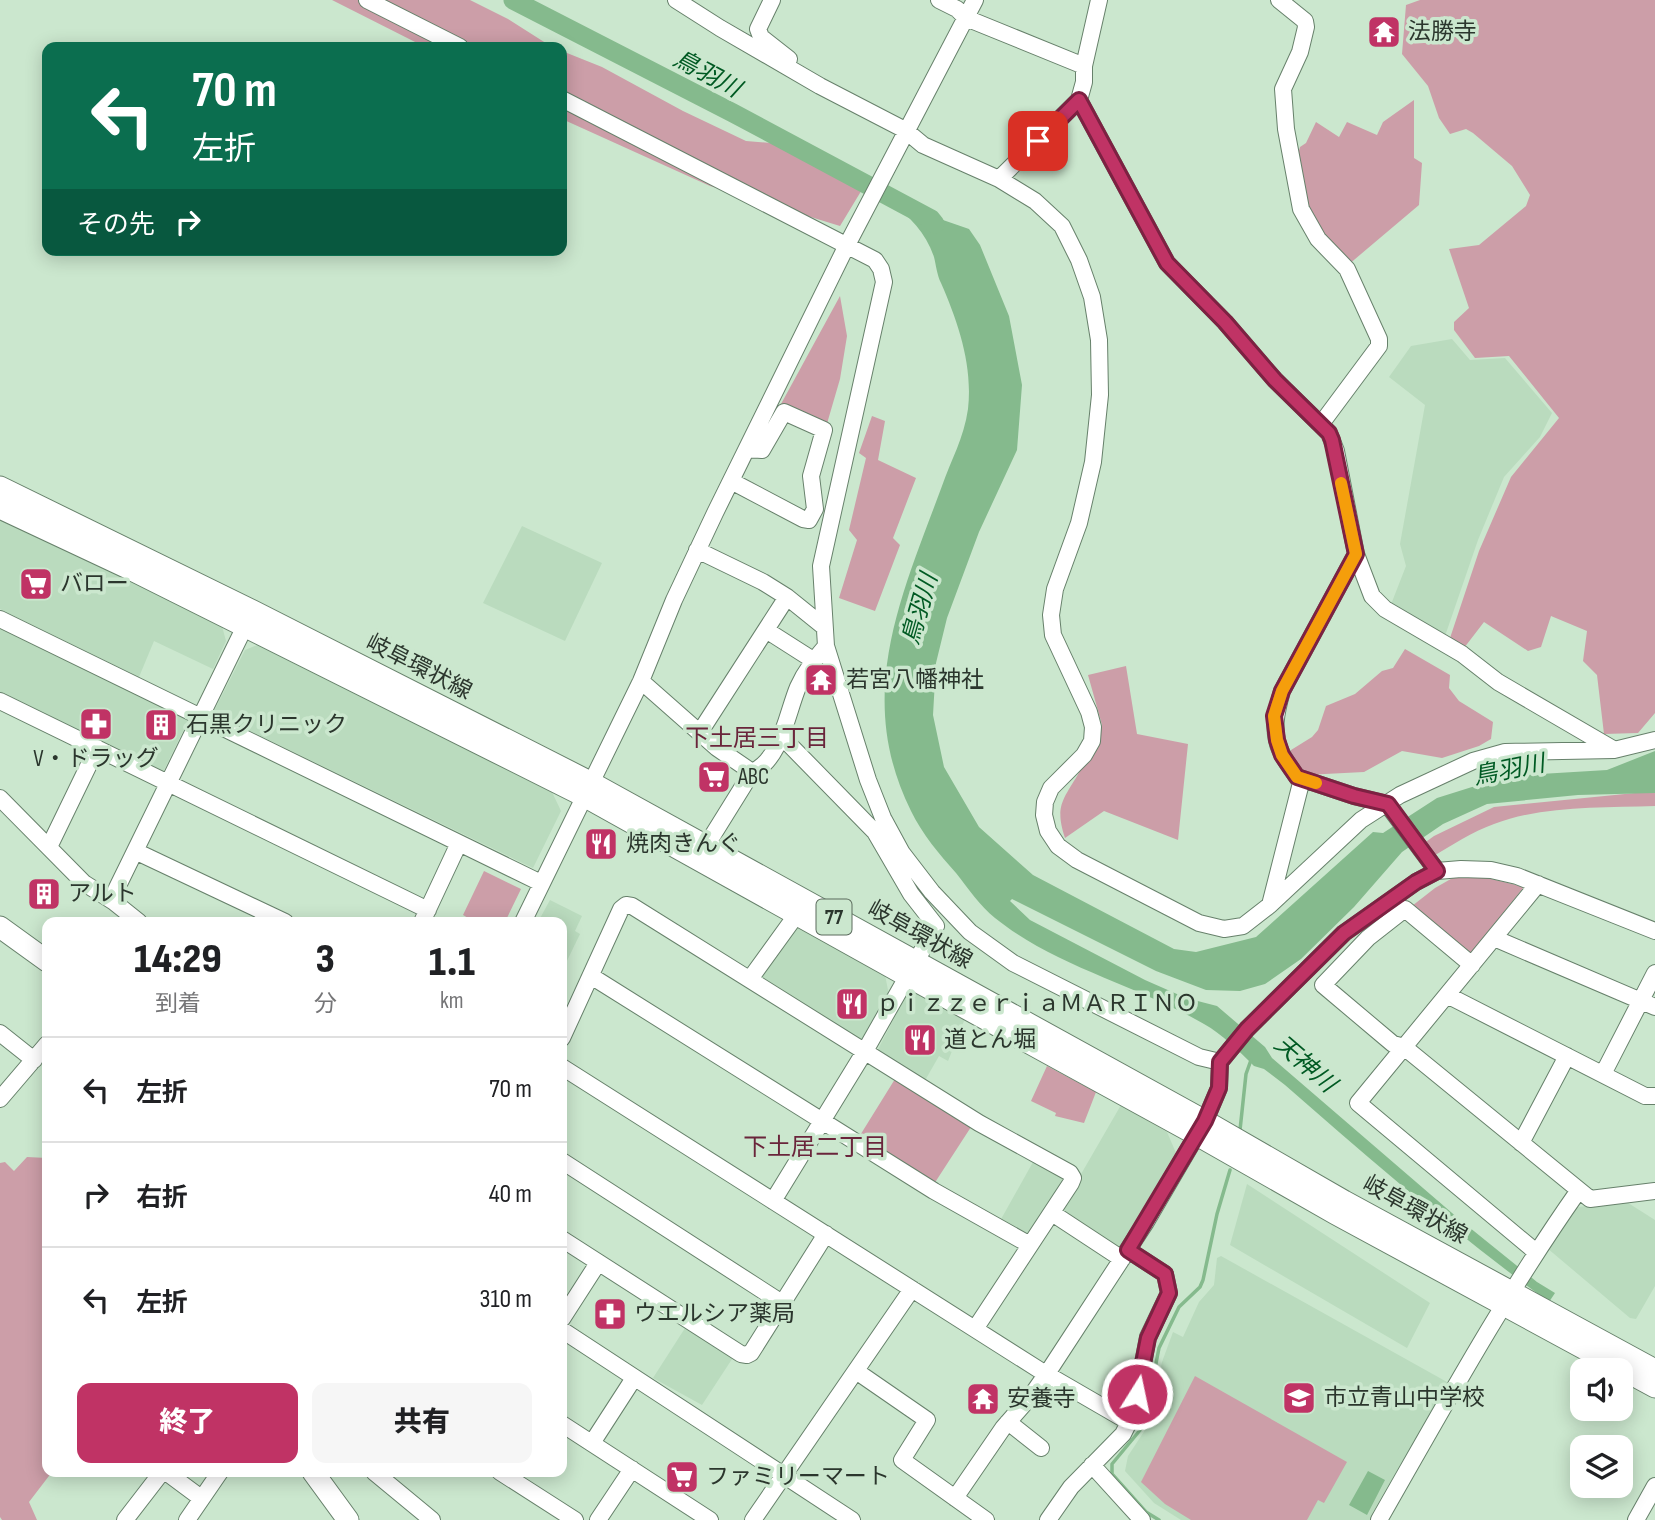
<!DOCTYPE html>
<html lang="ja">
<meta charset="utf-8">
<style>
body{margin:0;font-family:"Sofia Sans Condensed","Noto Sans JP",sans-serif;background:#f6f6f6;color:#202124;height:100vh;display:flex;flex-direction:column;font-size:26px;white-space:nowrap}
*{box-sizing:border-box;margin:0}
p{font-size:23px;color:#757577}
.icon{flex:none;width:38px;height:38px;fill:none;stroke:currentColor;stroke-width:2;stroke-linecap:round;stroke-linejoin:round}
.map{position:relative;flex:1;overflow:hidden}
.sheet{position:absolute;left:42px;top:917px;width:525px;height:560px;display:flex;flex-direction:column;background:#fff;border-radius:14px;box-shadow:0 4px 18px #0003}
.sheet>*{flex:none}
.guide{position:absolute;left:42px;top:42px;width:525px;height:214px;border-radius:14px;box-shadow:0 4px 18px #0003;background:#0b6e4f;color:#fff;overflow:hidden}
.fabs{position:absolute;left:1570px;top:1358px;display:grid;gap:14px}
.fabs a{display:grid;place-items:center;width:63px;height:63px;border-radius:14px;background:#fff;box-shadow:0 4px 18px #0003;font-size:35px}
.pin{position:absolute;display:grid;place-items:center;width:60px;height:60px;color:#fff;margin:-30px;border-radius:14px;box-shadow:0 4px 10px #0006}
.me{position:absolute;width:77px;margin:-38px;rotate:10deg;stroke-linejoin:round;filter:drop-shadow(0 0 5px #0008)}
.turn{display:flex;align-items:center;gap:24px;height:147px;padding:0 35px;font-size:32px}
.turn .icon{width:91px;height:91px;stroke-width:2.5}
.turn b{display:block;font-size:49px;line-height:60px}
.then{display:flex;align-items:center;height:66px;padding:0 35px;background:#0003;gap:14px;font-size:26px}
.eta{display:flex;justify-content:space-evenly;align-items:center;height:119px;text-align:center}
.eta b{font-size:42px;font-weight:800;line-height:49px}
.action{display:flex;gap:14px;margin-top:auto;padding:14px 35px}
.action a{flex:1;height:80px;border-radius:14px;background:#c03365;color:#fff;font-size:28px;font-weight:800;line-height:80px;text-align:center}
.action a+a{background:#f6f6f6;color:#202124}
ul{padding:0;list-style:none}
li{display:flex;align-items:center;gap:21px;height:105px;padding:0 35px;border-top:2px solid #e0e0e0}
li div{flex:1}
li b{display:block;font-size:26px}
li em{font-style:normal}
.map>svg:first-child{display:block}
</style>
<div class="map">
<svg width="1655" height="1520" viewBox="0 0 1655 1520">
<rect width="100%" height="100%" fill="#cbe7ce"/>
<path fill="#badbbe" d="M 1452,339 L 1470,360 L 1505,358 L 1552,413 L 1540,437 L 1504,477 L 1478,540 L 1444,639 L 1390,607 L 1406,566 L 1400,544 L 1425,405 L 1389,377 L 1411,346 Z
M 0,517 L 222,626 L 226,641 L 213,669 L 154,641 L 139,677 L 0,609 Z
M 522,526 L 602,563 L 565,641 L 483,603 Z
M 0,624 L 183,714 L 188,721 L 163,772 L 0,696 Z
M 260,644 L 552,792 L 561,811 L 533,868 L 213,713 L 245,650 Z
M 550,900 L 582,916 L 575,931 L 580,934 L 564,967 L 562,966 L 562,922 L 538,922 Z
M 798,927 L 885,975 L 889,995 L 864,1040 L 859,1040 L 760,979 L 760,975 L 794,929 Z
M 911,986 L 966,1016 L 948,1061 L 939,1056 L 923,1084 L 875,1055 Z
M 1121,1105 L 1167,1132 L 1176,1153 L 1123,1246 L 1117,1247 L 1062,1212 L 1062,1207 Z
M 1033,1162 L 1065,1180 L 1031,1235 L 1026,1237 L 1000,1221 Z
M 1247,1184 L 1430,1303 L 1407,1348 L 1230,1245 Z
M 1625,1201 L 1655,1220 L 1655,1286 L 1636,1319 L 1630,1318 L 1547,1248 L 1571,1208 Z
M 1221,1256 L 1447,1382 L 1448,1387 L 1373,1520 L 1181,1520 L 1154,1503 L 1125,1471 L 1128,1456 L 1149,1424 L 1162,1362 L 1173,1332 L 1183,1337 L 1199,1302 L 1214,1285 L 1217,1258 Z
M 687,1325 L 734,1356 L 702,1405 L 653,1378 Z"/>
<path fill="#cc9ea8" d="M 332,0 L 470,0 L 508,19 L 552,47 L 425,47 Z
M 1420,0 L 1655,0 L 1655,713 L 1638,733 L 1604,734 L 1597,675 L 1583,661 L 1587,631 L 1551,616 L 1541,647 L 1528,651 L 1484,622 L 1464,648 L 1450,638 L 1479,551 L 1511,477 L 1559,418 L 1509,356 L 1475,358 L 1454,330 L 1454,322 L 1469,308 L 1449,249 L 1479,245 L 1526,206 L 1530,195 L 1512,166 L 1473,133 L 1466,129 L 1450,134 L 1439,118 L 1428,86 L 1402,54 L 1406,5 Z
M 562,51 L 602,67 L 683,111 L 746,141 L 771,143 L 863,188 L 840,226 L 710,186 L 562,119 Z
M 1414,100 L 1414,158 L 1422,163 L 1419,205 L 1348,265 L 1307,218 L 1297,158 L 1300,147 L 1306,143 L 1316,122 L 1339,137 L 1347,122 L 1377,135 L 1383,122 Z
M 840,296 L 847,336 L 840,379 L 826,427 L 781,404 Z
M 872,416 L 885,421 L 878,460 L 916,478 L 893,538 L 900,545 L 875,611 L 839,598 L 857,540 L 849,530 L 866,458 L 859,453 Z
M 1405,649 L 1450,675 L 1449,688 L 1459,701 L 1493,722 L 1491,739 L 1479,746 L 1442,758 L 1402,751 L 1364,772 L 1305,775 L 1288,753 L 1291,750 L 1312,737 L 1318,730 L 1326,706 L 1355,694 L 1382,671 L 1393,668 Z
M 1126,666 L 1137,734 L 1188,744 L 1178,840 L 1104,811 L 1065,838 C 1054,805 1064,799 1080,771 C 1088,756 1095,740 1102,725 L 1088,675 Z
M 1655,791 L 1655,806 C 1602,808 1545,805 1494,824 C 1472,832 1452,845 1432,857 L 1423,844 L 1434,836 L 1494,807 Z
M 484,871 L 521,889 L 505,922 L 475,922 L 463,915 Z
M 1463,872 L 1524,887 L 1469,956 L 1412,906 L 1435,888 Z
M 1047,1066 L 1096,1092 L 1084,1123 L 1055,1116 L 1056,1113 L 1031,1101 Z
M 895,1079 L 971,1127 L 934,1184 L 859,1137 Z
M 27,1157 L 47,1158 L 47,1472 L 52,1472 L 29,1502 L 37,1520 L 2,1520 L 0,1517 L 0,1163 L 5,1162 L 14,1171 Z
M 1195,1376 L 1347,1462 L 1324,1503 L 1318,1500 L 1307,1520 L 1191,1520 L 1165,1504 L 1141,1482 Z"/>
<path fill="#85ba8d" d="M 891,202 L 969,229 L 980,245 L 1009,316 L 1022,385 L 1017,450 L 979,532 L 947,618 L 936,663 L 933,715 L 944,767 L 979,827 L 1033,875 L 1174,949 L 1196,952 L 1256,937 L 1373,832 L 1383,833 L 1437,798 L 1507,776 L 1607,770 L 1655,751 L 1655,793 L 1578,795 L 1487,804 L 1443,824 L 1402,852 L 1354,907 L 1301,959 L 1265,984 L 1240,991 L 1206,990 L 1156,971 L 1012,899 L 1010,901 L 1030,920 L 1145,980 L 1186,998 L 1217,1006 L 1265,1047 L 1272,1058 L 1459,1219 L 1537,1282 L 1555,1293 L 1549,1302 C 1457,1235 1371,1160 1285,1085 L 1264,1069 L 1254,1066 C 1239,1051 1222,1034 1204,1024 C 1137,985 1056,967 995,918 C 980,906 968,888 956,873 C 940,855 922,834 911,811 C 854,696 901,597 942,486 C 951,460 964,438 968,409 C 973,365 958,322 941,283 C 937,275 936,265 934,257 C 926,233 910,217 891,202 Z
M 1368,1471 L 1385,1480 L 1367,1515 L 1349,1505 Z"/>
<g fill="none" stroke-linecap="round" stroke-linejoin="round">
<path stroke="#85ba8d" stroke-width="3.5" d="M 1240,1130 L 1246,1074 L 1251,1060
M 1159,1520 L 1146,1512 L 1112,1474 L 1112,1464 L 1141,1429 L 1146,1414 L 1159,1348 L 1179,1307 L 1200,1287 L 1203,1280 L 1217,1214 L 1230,1170"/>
<path stroke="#85ba8d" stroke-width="19" d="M 513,0 L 733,113 L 931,219 L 935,224"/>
<defs>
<path id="minor" d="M 367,0 L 460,47
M 676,0 L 720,28 L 820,86 L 905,130 L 923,145 L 999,179 L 1035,201 L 1062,226 L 1079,260 L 1092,297 L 1099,340 L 1100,395 L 1093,462 L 1079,523 L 1055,589 L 1051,615 L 1053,635 L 1089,712 L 1093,727 L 1092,741 L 1084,755 L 1051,788 L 1045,802 L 1044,815 L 1048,831 L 1058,846 L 1077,860 L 1199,923 L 1224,929 L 1243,926 L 1270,905 L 1361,820 L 1400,795 L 1473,761 L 1505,752 L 1614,750 L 1655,740
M 772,0 L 758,29 L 761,37 L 789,59
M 939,0 L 957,9 L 966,18 L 1084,66
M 1279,0 L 1305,21 L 1306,27 L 1300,52 L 1283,89 L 1286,129 L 1301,209 L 1318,239 L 1347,269 L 1379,339 L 1379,346 L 1321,424
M 562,99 L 875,260 L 881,269 L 884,282 L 821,566 L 826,646 L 868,780 L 883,818 L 902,853 L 932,892 L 970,932 L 1013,963 L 1199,1057 L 1220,1062
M 1079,100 L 1167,263 L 1225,322 L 1275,380 L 1329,433 L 1336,451 L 1356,554 L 1372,596 L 1385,609 L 1462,654 L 1498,682 L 1613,749
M 999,179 L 1079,100 L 1084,82 L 1084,66 L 1099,0
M 731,481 L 803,519 L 809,520 L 815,509 L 811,476 L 824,430 L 784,412 L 762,450 L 747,449
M 697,550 L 763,582 L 787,597 L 823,626
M 0,619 L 541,883
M 766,630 L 813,660
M 641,681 L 717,748 L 752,772
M 0,701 L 428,910
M 700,732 L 787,597
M 1297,777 L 1354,796 L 1387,804 L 1437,871
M 0,798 L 84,883 L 114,902 L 139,922
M 706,846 L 752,772 C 781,760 787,713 798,687 C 805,671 815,659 826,646
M 49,847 L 97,748
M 135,851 L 285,922
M 114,902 L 114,894 L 250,616
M 1270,905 L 1301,783 C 1295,773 1287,764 1282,754 C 1271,733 1276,712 1282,691 L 1356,554
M 422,922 L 459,843
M 523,922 L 641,681 L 674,600 L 715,513 L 847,245 L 975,0
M 1494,938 L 1655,1007
M 1472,965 L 1405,909 L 1368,938 L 1323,985 L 1393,1044 L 1404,1047 L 1590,1199 L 1655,1191
M 591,976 L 934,1191 L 1030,1245
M 750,979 L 797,914
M 1447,995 L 1645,1096 L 1655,1096
M 0,1033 L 34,1060
M 562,1038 L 621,909 L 626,905 L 632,906 L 979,1123 L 1070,1173 L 1073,1178 L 1071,1183 L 975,1329
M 562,1067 L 1041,1371 L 1129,1422
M 1603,1074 L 1655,973
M 0,1099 L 47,1044
M 1521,1143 L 1567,1056
M 562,1161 L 782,1303
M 773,1201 L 865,1051 L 936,926 L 911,894 L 875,832 L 782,737
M 1052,1213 L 1122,1259
M 562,1239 L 741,1354 L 747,1355 L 751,1353 L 826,1234
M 1536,1252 L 1358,1103 L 1538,884
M 562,1319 L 598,1263
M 562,1330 L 852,1520
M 856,1371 L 927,1420 L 902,1460 L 986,1520
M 1008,1422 L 1041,1448
M 562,1424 L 710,1520
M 592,1443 L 634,1378
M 1092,1465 L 1142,1520
M 166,1472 L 201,1498
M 374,1472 L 432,1520
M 500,1472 L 575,1520
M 955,1498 L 1003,1428 L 1031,1396 L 1050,1369 L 1146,1222 L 1205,1121 L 1219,1088 L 1220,1062 L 1247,1029 L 1344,933 L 1416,882 L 1437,871 L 1461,869 L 1491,870 L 1517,876 L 1655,931
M 125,1520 L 162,1472
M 187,1520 L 220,1472
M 598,1520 L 632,1469
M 753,1520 L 912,1289
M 1048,1520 L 1071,1487 L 1123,1434 L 1129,1422 L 1137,1394 L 1148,1337 L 1169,1293 L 1165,1274 L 1128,1250
M 1379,1520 C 1443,1408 1505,1295 1579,1190
M 1636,1520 L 1655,1486"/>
<path id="major" d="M 0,487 L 253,611 L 590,782 L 1205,1121 L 1344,1201 L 1655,1370
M 0,508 L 128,568 L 584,796 L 909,977 L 1197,1135 L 1336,1214 L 1655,1387
M 0,927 L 47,961
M 313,1472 L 348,1520"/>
</defs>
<use href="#minor" stroke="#67816b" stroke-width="18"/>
<use href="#major" stroke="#67816b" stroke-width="23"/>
<use href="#minor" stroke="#fff" stroke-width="16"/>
<use href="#major" stroke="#fff" stroke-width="21"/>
</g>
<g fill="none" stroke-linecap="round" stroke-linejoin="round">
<defs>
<path id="route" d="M 1038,141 L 1079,100 L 1167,263 L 1225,322 L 1275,380 L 1329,433 L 1332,440 L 1356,554 L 1282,691 L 1274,716 L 1277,740 L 1282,755 L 1297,777 L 1354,796 L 1388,804 L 1437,871 L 1416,882 L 1344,933 L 1247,1029 L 1220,1062 L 1219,1088 L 1205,1121 L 1128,1250 L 1165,1274 L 1169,1293 L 1148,1338 L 1137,1394"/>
</defs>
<use href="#route" stroke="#7d2142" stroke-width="18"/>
<use href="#route" stroke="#c03365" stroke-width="12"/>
<path stroke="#f59e0b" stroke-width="12" d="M 1316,783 L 1297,777 L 1282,755 L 1277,740 L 1274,716 L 1282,691 L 1356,554 L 1341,483"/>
</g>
<defs>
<symbol id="temple-square" viewBox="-11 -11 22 22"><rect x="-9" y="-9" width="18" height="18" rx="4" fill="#c03365" stroke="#cbe7ce"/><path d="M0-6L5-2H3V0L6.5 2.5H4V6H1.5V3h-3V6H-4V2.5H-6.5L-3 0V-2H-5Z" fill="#fff"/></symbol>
<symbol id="supermarket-square" viewBox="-11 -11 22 22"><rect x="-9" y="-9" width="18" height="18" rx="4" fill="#c03365" stroke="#cbe7ce"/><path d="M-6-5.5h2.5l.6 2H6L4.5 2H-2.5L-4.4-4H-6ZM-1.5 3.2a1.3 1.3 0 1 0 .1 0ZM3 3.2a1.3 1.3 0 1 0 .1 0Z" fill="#fff"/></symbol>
<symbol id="pharmacy-square" viewBox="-11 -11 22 22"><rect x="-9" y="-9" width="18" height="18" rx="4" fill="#c03365" stroke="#cbe7ce"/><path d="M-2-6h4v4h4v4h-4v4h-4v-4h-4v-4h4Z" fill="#fff"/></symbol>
<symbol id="building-square" viewBox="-11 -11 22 22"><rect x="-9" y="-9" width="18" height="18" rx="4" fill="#c03365" stroke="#cbe7ce"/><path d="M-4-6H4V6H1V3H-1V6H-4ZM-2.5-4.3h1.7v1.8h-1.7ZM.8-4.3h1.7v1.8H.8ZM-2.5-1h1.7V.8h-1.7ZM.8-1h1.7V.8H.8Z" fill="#fff"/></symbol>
<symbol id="restaurant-square" viewBox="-11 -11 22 22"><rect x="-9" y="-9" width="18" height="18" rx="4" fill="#c03365" stroke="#cbe7ce"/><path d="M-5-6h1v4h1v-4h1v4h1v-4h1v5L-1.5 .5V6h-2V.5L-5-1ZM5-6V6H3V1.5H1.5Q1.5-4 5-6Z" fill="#fff"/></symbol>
<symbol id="school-square" viewBox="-11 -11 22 22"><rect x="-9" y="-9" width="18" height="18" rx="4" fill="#c03365" stroke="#cbe7ce"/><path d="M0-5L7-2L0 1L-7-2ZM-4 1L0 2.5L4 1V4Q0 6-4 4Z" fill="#fff"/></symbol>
</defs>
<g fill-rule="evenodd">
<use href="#temple-square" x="1365" y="13" width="38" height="38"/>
<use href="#supermarket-square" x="17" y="565" width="38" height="38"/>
<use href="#temple-square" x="802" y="661" width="38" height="38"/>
<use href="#pharmacy-square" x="77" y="705" width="38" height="38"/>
<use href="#building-square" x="142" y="706" width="38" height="38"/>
<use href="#supermarket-square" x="695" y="758" width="38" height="38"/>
<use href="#restaurant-square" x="582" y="825" width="38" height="38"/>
<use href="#building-square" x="25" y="875" width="38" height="38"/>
<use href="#restaurant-square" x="833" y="985" width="38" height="38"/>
<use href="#restaurant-square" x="901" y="1021" width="38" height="38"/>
<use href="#pharmacy-square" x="591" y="1295" width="38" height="38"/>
<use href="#school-square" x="1280" y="1379" width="38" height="38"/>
<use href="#temple-square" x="964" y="1380" width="38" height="38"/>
<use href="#supermarket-square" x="663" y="1458" width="38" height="38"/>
</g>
<g text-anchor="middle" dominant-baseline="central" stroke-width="7" stroke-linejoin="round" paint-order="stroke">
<rect fill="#cbe7ce" stroke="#5b6b5d" stroke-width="2" x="816.5" y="899.5" width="35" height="35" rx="5"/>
<g font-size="21" font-weight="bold" fill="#2b362d">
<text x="834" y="917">77</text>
</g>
<g font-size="23" fill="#2b362d" stroke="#cbe7ce" text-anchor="start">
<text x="1408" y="32">法勝寺</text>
<text x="60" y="584">バロー</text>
<text x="846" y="680">若宮八幡神社</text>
<text x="186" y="725">石黒クリニック</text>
<text x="96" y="759" text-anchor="middle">V・ドラッグ</text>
<text x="738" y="777">ABC</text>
<text x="626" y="844">焼肉きんぐ</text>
<text x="68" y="894">アルト</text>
<text x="876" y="1004">ｐｉｚｚｅｒｉａＭＡＲＩＮＯ</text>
<text x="944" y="1040">道とん堀</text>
<text x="634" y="1314">ウエルシア薬局</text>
<text x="1324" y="1398">市立青山中学校</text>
<text x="1007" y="1399">安養寺</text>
<text x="706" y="1477">ファミリーマート</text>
</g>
<g font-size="23" fill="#2b362d" stroke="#cbe7ce">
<text transform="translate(419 667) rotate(27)">岐阜環状線</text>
<text transform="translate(920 935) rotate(29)">岐阜環状線</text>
<text transform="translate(1415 1210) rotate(29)">岐阜環状線</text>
</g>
<g font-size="24" font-style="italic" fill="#005a23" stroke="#cbe7ce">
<text transform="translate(707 74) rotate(28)">鳥羽川</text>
<text transform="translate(920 609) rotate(-74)">鳥羽川</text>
<text transform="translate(1509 770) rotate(-11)">鳥羽川</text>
<text transform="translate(1305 1064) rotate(41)">天神川</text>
</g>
<g font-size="24" fill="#6a253b" stroke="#cbe7ce">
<text x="757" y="738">下土居三丁目</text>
<text x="815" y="1147">下土居二丁目</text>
</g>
</g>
</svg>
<div class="fabs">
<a><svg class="icon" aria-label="sound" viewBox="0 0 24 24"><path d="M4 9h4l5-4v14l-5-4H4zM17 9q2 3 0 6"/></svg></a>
<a><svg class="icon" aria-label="layers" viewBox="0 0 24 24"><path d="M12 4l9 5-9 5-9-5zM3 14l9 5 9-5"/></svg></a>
</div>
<div class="pin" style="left:1038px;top:141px;background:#d93025"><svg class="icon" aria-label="arrive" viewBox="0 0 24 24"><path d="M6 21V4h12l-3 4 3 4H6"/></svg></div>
<svg class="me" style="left:1137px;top:1394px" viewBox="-20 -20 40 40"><circle r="17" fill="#c03365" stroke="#fff" stroke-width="3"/><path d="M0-11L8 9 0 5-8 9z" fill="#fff"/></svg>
<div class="guide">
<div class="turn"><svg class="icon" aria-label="left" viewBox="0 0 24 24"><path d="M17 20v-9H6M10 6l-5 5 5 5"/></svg><div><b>70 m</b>左折</div></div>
<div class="then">その先<svg class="icon" aria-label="right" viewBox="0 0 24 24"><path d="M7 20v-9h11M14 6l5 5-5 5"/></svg></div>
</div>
<section class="sheet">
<div class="eta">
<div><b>14:29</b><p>到着</p></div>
<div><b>3</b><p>分</p></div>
<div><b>1.1</b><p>km</p></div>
</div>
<ul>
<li><svg class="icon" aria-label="left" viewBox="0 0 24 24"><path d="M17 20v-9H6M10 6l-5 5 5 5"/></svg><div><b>左折</b></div><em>70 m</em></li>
<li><svg class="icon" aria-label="right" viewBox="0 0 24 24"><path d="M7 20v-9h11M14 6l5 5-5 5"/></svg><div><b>右折</b></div><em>40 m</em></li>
<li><svg class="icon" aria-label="left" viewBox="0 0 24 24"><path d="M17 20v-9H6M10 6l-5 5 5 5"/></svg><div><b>左折</b></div><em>310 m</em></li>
</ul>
<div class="action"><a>終了</a><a>共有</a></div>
</section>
</div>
